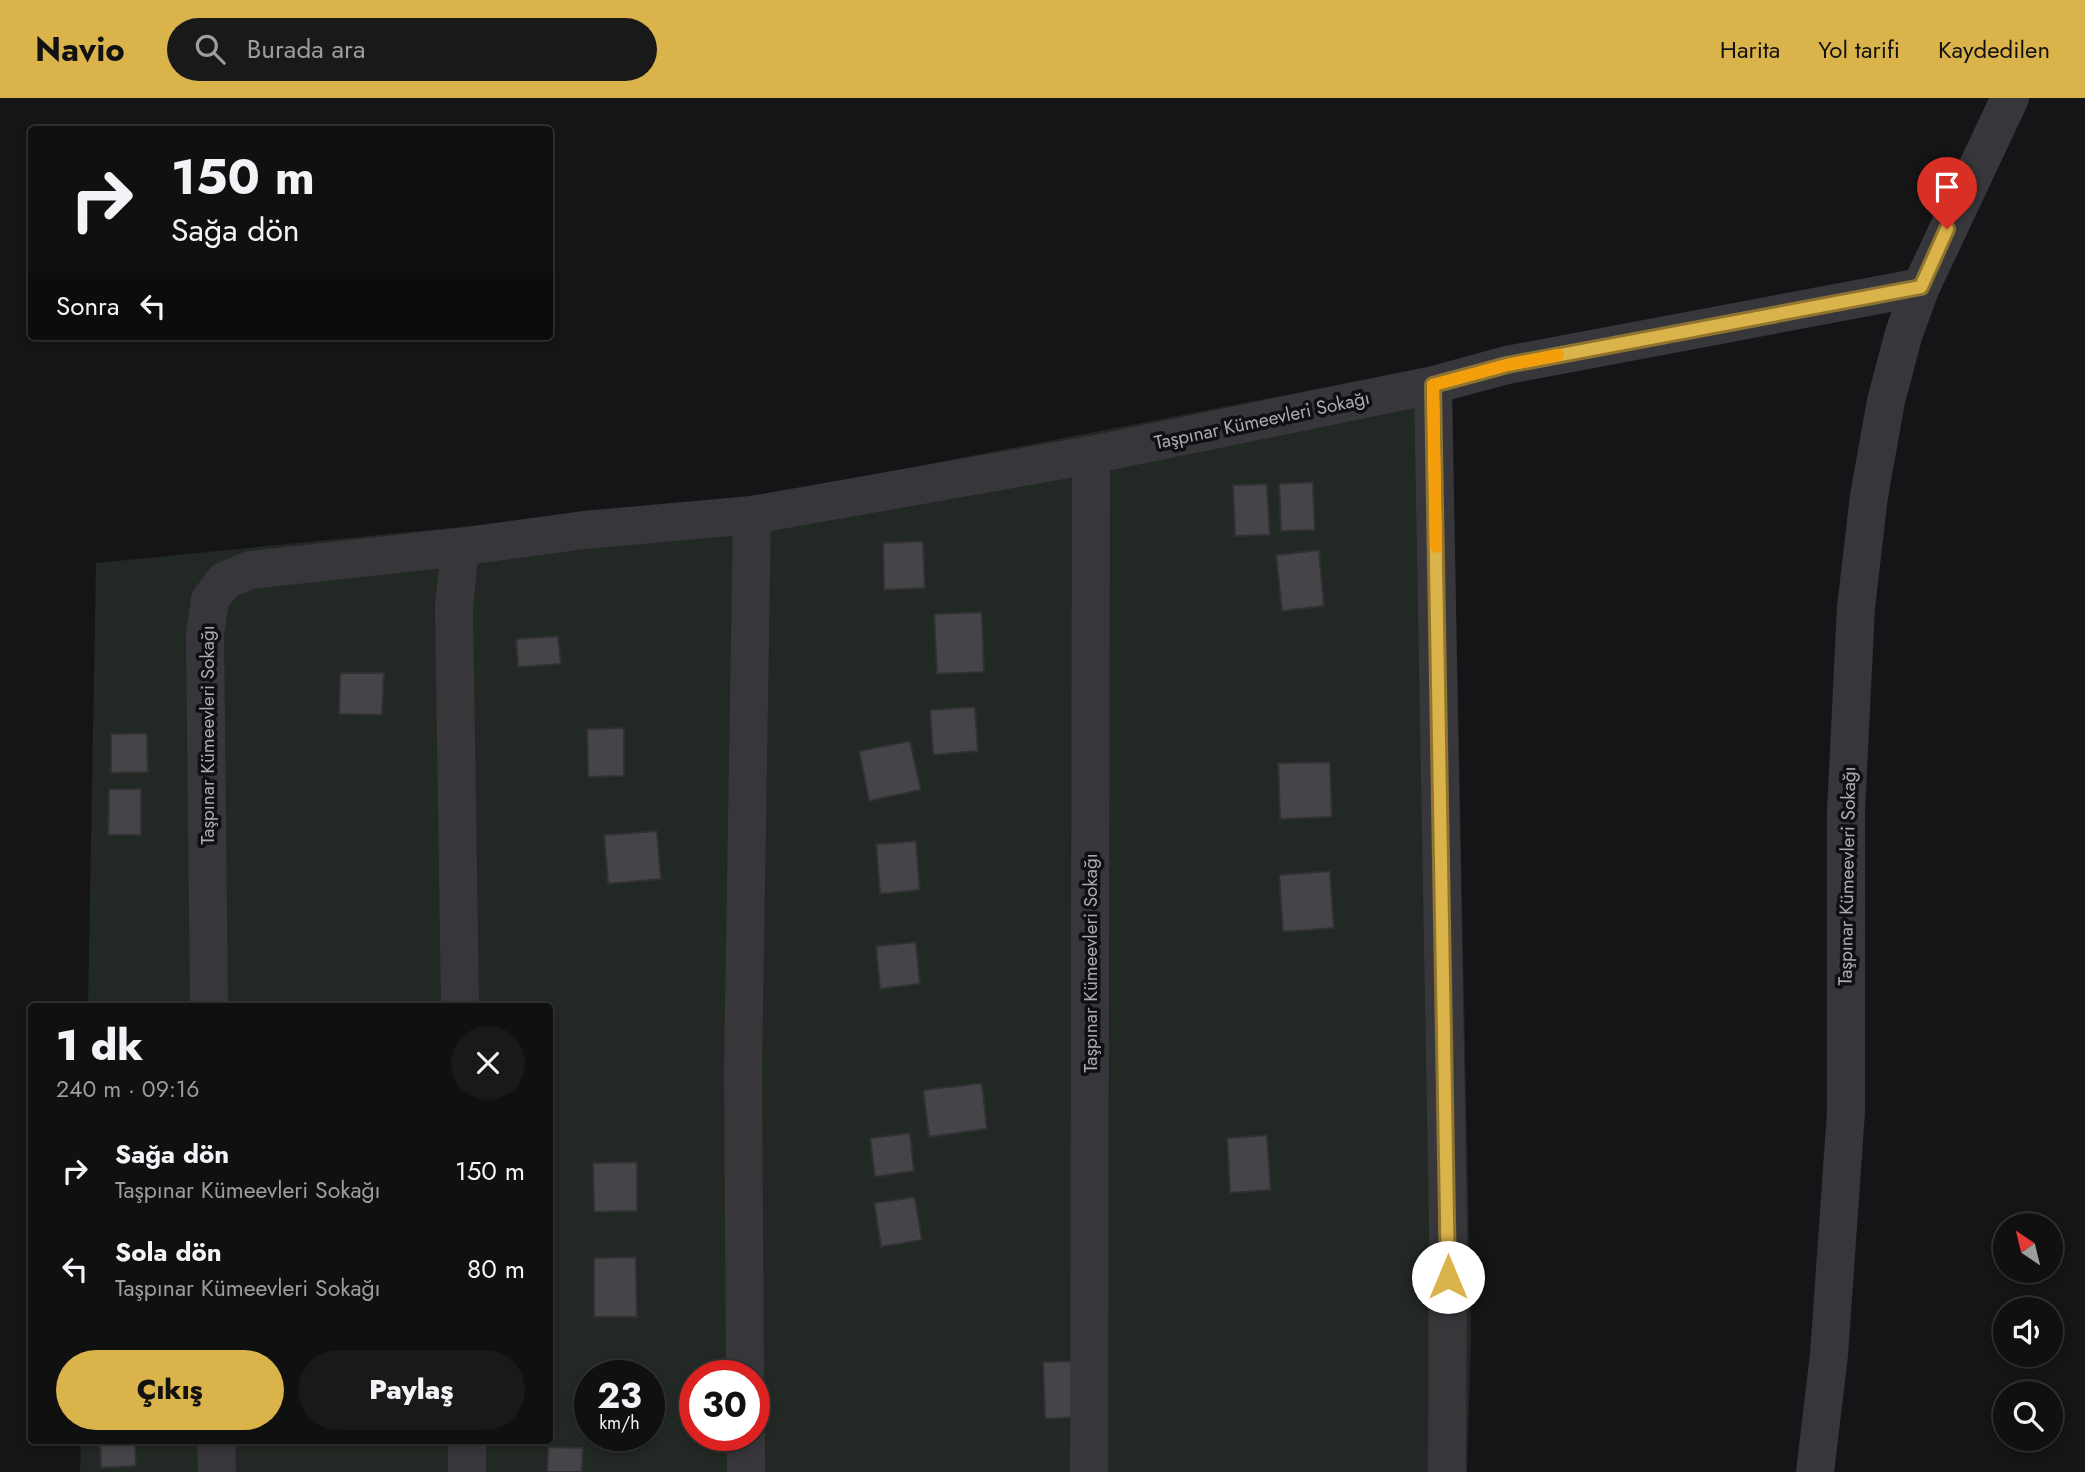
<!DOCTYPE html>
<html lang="tr">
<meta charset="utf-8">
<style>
body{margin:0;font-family:Jost,sans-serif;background:#19191a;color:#f1f3f6;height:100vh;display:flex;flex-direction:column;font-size:26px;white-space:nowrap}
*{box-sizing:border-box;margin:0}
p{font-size:23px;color:#9c9d9f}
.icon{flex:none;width:38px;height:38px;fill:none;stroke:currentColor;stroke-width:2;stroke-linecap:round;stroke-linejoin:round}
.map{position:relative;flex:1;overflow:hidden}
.details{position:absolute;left:28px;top:905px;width:525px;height:441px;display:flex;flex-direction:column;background:#101011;border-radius:7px;box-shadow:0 4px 10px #0003,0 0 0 2px #303031}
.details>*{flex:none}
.guide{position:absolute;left:28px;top:28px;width:525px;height:214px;border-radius:7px;box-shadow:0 4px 10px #0003,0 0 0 2px #303031;background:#101011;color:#f1f3f6;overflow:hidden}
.needle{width:46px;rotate:325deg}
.tools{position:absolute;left:1993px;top:1115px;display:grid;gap:14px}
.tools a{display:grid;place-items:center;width:70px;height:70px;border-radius:50%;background:#101011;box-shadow:0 4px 10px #0003,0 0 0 2px #303031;font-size:35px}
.speed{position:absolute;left:574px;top:1262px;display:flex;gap:14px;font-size:35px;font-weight:700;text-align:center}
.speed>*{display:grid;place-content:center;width:91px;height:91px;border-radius:50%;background:#101011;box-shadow:0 4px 10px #0003,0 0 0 2px #303031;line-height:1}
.speed small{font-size:18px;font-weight:400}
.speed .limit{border:10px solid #d22;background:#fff;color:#111}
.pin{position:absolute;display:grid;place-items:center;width:60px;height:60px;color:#fff;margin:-72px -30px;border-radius:50% 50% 50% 0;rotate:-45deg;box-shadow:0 0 7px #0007}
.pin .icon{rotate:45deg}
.me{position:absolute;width:77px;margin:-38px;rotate:0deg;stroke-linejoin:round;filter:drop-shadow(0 0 5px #0008)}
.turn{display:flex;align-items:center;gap:24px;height:147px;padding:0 28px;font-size:32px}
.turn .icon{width:91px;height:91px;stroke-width:2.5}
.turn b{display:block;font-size:49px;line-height:60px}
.then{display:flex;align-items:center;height:66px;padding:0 28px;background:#0003;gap:14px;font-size:26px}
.round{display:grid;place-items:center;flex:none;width:74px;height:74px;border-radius:37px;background:#19191a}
.head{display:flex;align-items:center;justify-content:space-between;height:119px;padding:0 28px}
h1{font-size:42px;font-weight:800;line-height:52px}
.primary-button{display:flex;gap:14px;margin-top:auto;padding:14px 28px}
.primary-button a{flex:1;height:80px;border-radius:42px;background:#dab34a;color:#111;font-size:28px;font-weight:800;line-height:80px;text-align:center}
.primary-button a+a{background:#19191a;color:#f1f3f6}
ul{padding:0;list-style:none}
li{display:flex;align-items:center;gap:21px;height:98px;padding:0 28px}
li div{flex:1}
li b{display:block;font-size:26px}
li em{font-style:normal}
header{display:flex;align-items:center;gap:42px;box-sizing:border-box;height:98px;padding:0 35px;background:#dab34a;color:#111}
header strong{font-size:33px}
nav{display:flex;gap:38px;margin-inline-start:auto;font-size:24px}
.search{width:490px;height:63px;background:#19191a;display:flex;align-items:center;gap:18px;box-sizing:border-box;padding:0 24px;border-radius:38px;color:#9c9d9f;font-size:26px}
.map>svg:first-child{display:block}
</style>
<header>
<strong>Navio</strong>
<div class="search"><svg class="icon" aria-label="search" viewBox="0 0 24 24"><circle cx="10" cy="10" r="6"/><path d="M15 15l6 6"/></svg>Burada ara</div>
<nav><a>Harita</a><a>Yol tarifi</a><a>Kaydedilen</a></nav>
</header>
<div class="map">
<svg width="2085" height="1374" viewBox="0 0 2085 1374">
<rect width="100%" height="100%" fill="#151517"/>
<path fill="#222823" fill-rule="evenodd" d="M 1451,265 L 1471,1239 L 1467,1374 L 80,1374 L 81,1342 L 550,1342 L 550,908 L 88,908 L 96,465 L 753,400 ZM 590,1278 L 649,1278 L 649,1337 L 590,1337 ZM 695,1278 L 754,1278 L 754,1337 L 695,1337 Z"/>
<path fill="#454549" stroke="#303033" stroke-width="2" d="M 1313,384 L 1315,432 L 1281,433 L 1279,386 Z
M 1267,386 L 1270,437 L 1235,438 L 1233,387 Z
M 923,443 L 925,490 L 884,492 L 883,445 Z
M 1319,452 L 1324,508 L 1282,513 L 1276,457 Z
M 982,514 L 984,574 L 937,576 L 934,516 Z
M 558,538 L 561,566 L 518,569 L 516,541 Z
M 340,575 L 384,575 L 382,617 L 339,616 Z
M 975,609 L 978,653 L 933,657 L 930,612 Z
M 624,630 L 624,678 L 588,679 L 587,631 Z
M 147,635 L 148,674 L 111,675 L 111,636 Z
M 910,643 L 921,692 L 869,703 L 859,653 Z
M 1330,664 L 1332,719 L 1280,721 L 1278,665 Z
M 109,691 L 141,691 L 141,737 L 108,737 Z
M 657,733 L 661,781 L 608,786 L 604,737 Z
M 916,743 L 920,792 L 880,796 L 876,746 Z
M 1330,773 L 1334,830 L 1283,834 L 1279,777 Z
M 916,844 L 920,886 L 880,891 L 876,848 Z
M 982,985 L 987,1031 L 929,1039 L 923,992 Z
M 910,1035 L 914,1073 L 875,1079 L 870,1040 Z
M 1267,1037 L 1271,1092 L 1230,1095 L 1227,1040 Z
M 637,1064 L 637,1113 L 594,1114 L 593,1065 Z
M 915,1099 L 922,1142 L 881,1149 L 874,1105 Z
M 636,1159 L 637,1219 L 594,1219 L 594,1160 Z
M 1076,1263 L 1079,1319 L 1045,1321 L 1043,1264 Z
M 636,1272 L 636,1278 L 597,1278 L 596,1274 Z
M 100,1342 L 135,1342 L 136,1368 L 101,1370 Z
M 548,1349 L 583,1350 L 582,1374 L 547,1374 Z"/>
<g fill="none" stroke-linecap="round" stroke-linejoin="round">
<path stroke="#37373b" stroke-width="38" d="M 1433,287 L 1448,1124 L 1447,1374
M 460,449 L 454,509 L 460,908
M 209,908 L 205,536 L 210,502 L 224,483 L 250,472 L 460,449 L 584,432 L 752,417 L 1091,357 L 1433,287 L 1507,267 L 1921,189
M 745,1278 L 743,970 L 752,417
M 746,1337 L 746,1374
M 216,1342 L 217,1374
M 467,1342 L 467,1374
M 1089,1374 L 1091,357
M 1815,1374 L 1829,1257 L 1846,1014 L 1846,713 L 1856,509 L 1869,398 L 1886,303 L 1904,235 L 1921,189 L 2010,0"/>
</g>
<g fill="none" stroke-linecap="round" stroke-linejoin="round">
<defs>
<path id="route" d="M 1448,1179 L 1433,287 L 1507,267 L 1921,189 L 1947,131"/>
</defs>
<use href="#route" stroke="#8e7430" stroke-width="18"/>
<use href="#route" stroke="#dab34a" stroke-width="12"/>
<path stroke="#f59e0b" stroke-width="12" d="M 1436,449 L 1433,287 L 1507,267 L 1558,257"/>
</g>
<g text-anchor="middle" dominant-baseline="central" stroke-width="7" stroke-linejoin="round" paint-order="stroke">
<g font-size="19" fill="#a9acb5" stroke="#101012">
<text transform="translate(1262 322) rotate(-12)">Taşpınar Kümeevleri Sokağı</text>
<text transform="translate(207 637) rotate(-90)">Taşpınar Kümeevleri Sokağı</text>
<text transform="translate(1847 778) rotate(-89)">Taşpınar Kümeevleri Sokağı</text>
<text transform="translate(1090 865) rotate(-90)">Taşpınar Kümeevleri Sokağı</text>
</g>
</g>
</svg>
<div class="tools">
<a><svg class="needle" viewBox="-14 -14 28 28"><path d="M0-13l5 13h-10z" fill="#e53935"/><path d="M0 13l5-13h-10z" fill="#9c9d9f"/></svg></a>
<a><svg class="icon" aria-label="sound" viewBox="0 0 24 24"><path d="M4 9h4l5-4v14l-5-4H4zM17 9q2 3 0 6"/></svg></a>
<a><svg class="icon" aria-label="search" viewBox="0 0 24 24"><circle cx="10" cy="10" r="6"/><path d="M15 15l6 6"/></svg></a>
</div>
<div class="speed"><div>23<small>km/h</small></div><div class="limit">30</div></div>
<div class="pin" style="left:1947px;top:131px;background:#d93025"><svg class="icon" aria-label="arrive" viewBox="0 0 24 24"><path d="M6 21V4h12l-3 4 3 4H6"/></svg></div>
<svg class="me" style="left:1448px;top:1179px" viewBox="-20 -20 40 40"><circle r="19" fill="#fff"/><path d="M0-13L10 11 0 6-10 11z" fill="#dab34a"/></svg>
<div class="guide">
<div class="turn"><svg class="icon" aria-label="right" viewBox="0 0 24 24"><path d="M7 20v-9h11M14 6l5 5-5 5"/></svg><div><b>150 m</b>Sağa dön</div></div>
<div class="then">Sonra<svg class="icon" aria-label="left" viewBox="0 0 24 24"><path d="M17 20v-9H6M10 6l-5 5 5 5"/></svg></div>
</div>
<section class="details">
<div class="head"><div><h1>1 dk</h1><p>240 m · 09:16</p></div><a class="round"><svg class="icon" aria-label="close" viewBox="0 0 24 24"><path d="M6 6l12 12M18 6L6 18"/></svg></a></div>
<ul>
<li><svg class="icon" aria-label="right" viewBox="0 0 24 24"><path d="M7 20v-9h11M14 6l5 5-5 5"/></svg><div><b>Sağa dön</b><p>Taşpınar Kümeevleri Sokağı</p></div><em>150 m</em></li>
<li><svg class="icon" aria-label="left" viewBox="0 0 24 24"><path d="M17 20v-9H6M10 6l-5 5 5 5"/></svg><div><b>Sola dön</b><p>Taşpınar Kümeevleri Sokağı</p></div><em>80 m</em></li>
</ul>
<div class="primary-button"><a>Çıkış</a><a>Paylaş</a></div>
</section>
</div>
